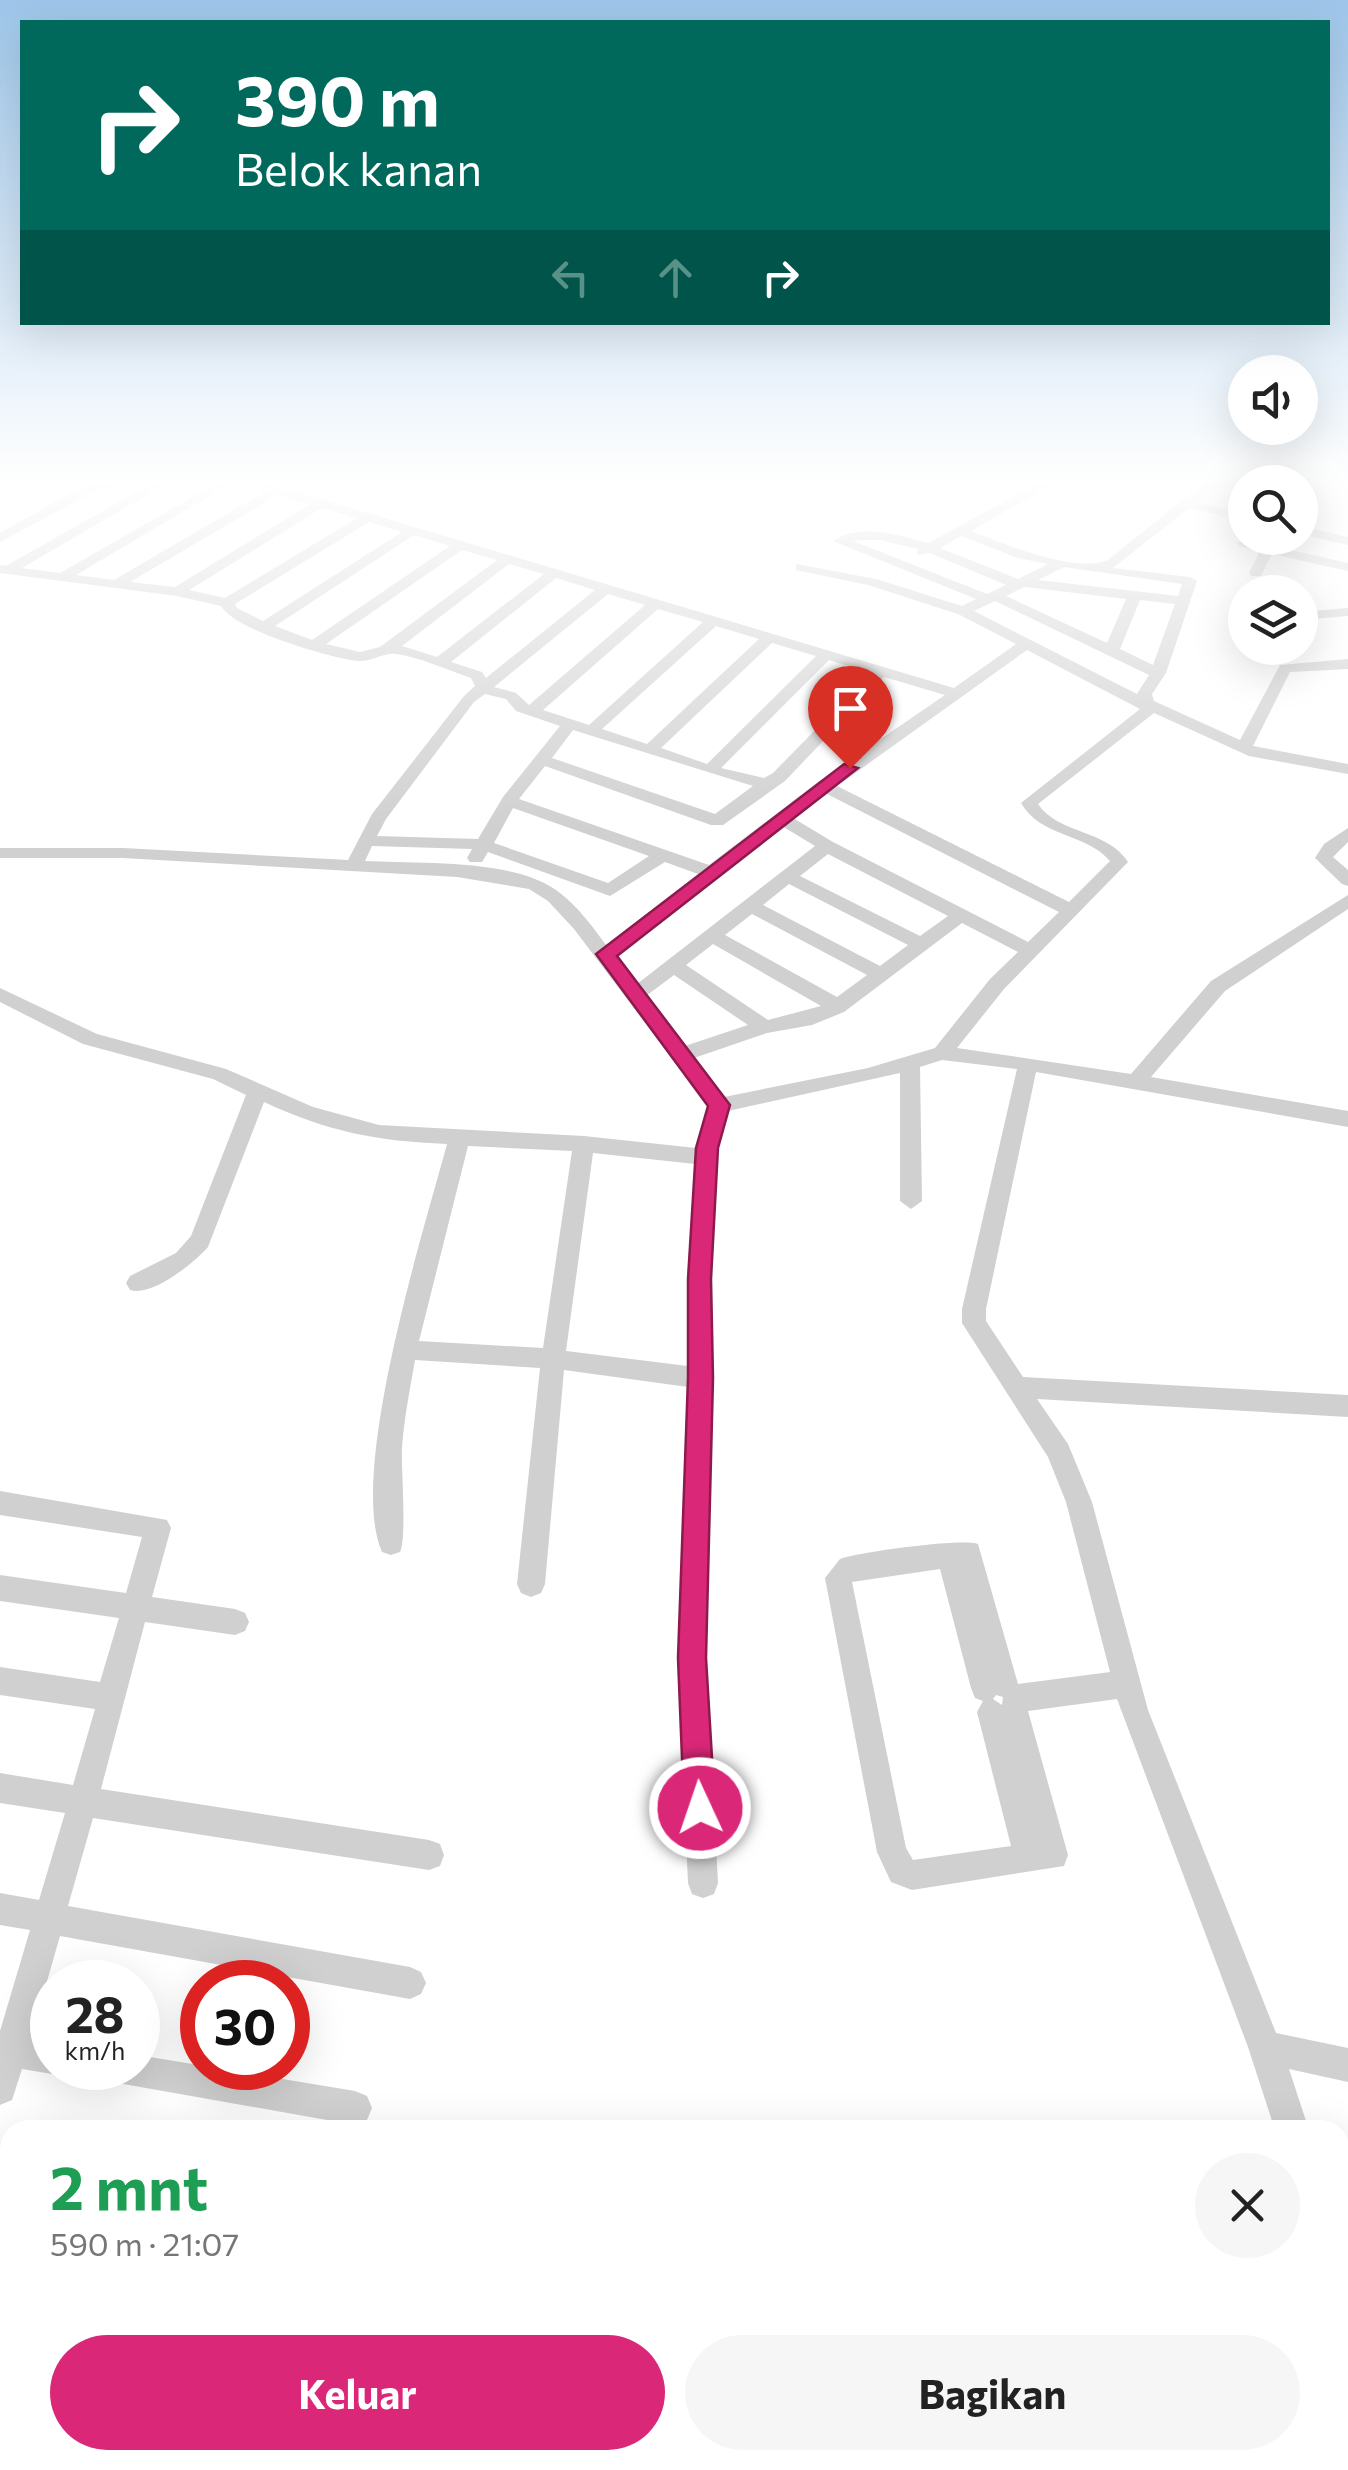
<!DOCTYPE html>
<html lang="id">
<meta charset="utf-8">
<style>
body{margin:0;font-family:Commissioner,sans-serif;background:#f6f6f6;color:#222;height:100vh;display:flex;flex-direction:column;font-size:38px;white-space:nowrap}
*{box-sizing:border-box;margin:0}
p{font-size:32px;color:#767676}
.icon{flex:none;width:55px;height:55px;fill:none;stroke:currentColor;stroke-width:2;stroke-linecap:round;stroke-linejoin:round}
.map{position:relative;flex:1;overflow:hidden}
.details{position:absolute;left:0px;top:2120px;width:1350px;height:350px;display:flex;flex-direction:column;background:#fff;border-radius:30px 30px 0 0;box-shadow:0 10px 40px #0002}
.details>*{flex:none}
.hud{position:absolute;left:20px;top:20px;width:1310px;height:305px;border-radius:0px;box-shadow:0 10px 40px #0002;background:#00695c;color:#fff;overflow:hidden}
.controls{position:absolute;left:1228px;top:355px;display:grid;gap:20px}
.controls a{display:grid;place-items:center;width:90px;height:90px;border-radius:50%;background:#fff;box-shadow:0 10px 40px #0002;font-size:50px}
.speed{position:absolute;left:30px;top:1960px;display:flex;gap:20px;font-size:50px;font-weight:700;text-align:center}
.speed>*{display:grid;place-content:center;width:130px;height:130px;border-radius:50%;background:#fff;box-shadow:0 10px 40px #0002;line-height:1}
.speed small{font-size:25px;font-weight:400}
.speed .limit{border:15px solid #d22;background:#fff;color:#111}
.pin{position:absolute;display:grid;place-items:center;width:85px;height:85px;color:#fff;margin:-102px -42px;border-radius:50% 50% 50% 0;rotate:-45deg;box-shadow:0 0 10px #0007}
.pin .icon{rotate:45deg}
.me{position:absolute;width:110px;margin:-55px;rotate:357deg;stroke-linejoin:round;filter:drop-shadow(0 0 8px #0008)}
.turn{display:flex;align-items:center;gap:35px;height:210px;padding:0 50px;font-size:45px}
.turn .icon{width:130px;height:130px;stroke-width:2.5}
.turn b{display:block;font-size:70px;line-height:85px}
.lanes{display:flex;align-items:center;height:95px;padding:0 50px;background:#0003;justify-content:center;gap:50px;direction:ltr}
.lanes .off{opacity:.35}
.round{display:grid;place-items:center;flex:none;width:105px;height:105px;border-radius:52px;background:#f6f6f6}
.headline{display:flex;align-items:center;justify-content:space-between;height:170px;padding:0 50px}
h1{font-size:60px;font-weight:700;line-height:75px;color:#1e9e55}
.primary-button{display:flex;gap:20px;margin-top:auto;padding:20px 50px}
.primary-button a{flex:1;height:115px;border-radius:60px;background:#db2777;color:#fff;font-size:40px;font-weight:700;line-height:115px;text-align:center}
.primary-button a+a{background:#f6f6f6;color:#222}
.map>svg:first-child{display:block}
</style>
<div class="map">
<svg width="1348" height="2470" viewBox="0 0 1348 2470">
<rect width="100%" height="100%" fill="#fff"/>
<g fill="none" stroke-linecap="round" stroke-linejoin="round">
<path fill="#d0d0d0" fill-rule="evenodd" d="M 86,484 L 128,484 L 95,491 L 0,542 L 0,533 Z
M 150,484 L 166,484 L 22,568 L 60,573 L 215,484 L 230,484 L 76,575 L 114,580 L 266,491 L 251,484 L 271,484 L 954,688 L 1016,644 L 958,614 L 868,585 L 796,570 L 796,564 L 876,579 L 962,606 L 976,599 L 833,541 C 861,523 898,535 928,543 L 1037,484 L 1053,484 L 971,531 C 1005,544 1074,574 1108,560 L 1202,484 L 1216,484 L 1196,502 L 1245,513 L 1245,521 L 1189,508 L 1113,568 L 1190,577 L 1197,581 L 1166,673 L 1152,694 L 1154,701 L 1240,740 L 1280,665 L 1348,659 L 1348,669 L 1290,672 L 1253,746 L 1348,764 L 1348,774 L 1249,756 L 1154,713 L 1038,804 C 1059,835 1107,829 1128,862 L 1004,989 L 957,1048 L 1131,1074 L 1211,981 L 1348,895 L 1348,909 L 1225,991 L 1151,1077 L 1348,1111 L 1348,1127 L 1036,1072 L 986,1309 L 986,1321 L 1023,1377 L 1348,1395 L 1348,1417 L 1037,1399 L 1068,1444 L 1092,1502 L 1148,1710 L 1276,2033 L 1348,2048 L 1348,2082 L 1289,2069 L 1309,2130 L 1275,2130 L 1248,2047 L 1117,1699 L 1028,1711 L 1068,1855 L 1064,1866 L 912,1890 L 891,1882 L 877,1852 L 825,1578 L 840,1559 C 860,1552 961,1538 978,1544 L 1018,1684 L 1110,1672 L 1066,1502 L 1048,1457 L 962,1323 L 962,1309 L 1017,1069 L 942,1060 L 920,1067 L 922,1201 L 911,1209 L 900,1201 L 900,1073 L 728,1111 L 718,1148 L 711,1279 L 712,1378 L 706,1658 L 718,1883 L 714,1894 L 703,1898 L 692,1894 L 688,1883 L 678,1658 L 688,1387 L 564,1370 L 545,1584 L 541,1593 L 531,1597 L 521,1593 L 517,1584 L 540,1368 L 415,1360 C 410,1389 404,1419 402,1448 C 401,1471 407,1537 400,1552 L 391,1555 L 382,1552 C 347,1474 424,1230 447,1144 C 376,1141 329,1132 264,1102 L 208,1247 C 194,1263 152,1297 130,1290 L 126,1283 L 130,1276 L 176,1253 L 191,1236 L 246,1095 L 213,1079 L 83,1044 L 0,1002 L 0,988 L 97,1034 L 226,1069 L 313,1107 L 379,1125 L 584,1136 L 696,1148 L 708,1106 L 574,929 L 548,901 L 529,889 L 457,877 L 123,858 L 0,858 L 0,848 L 123,848 L 348,860 L 372,814 L 464,696 L 475,686 L 471,678 C 447,670 420,657 396,654 C 384,652 371,662 358,661 C 330,658 234,630 221,606 L 177,596 L 0,573 L 0,565 L 6,566 ZM 278,495 L 310,504 L 175,587 L 130,582 ZM 322,508 L 357,518 L 225,598 L 189,590 ZM 369,522 L 402,532 L 263,621 L 237,608 L 235,604 ZM 414,535 L 450,546 L 312,640 L 275,626 ZM 961,536 L 1018,558 L 1048,564 L 1018,579 L 940,548 ZM 859,540 L 880,540 L 918,549 L 917,555 L 930,553 L 1006,585 L 987,594 L 853,541 ZM 462,550 L 497,560 L 380,647 L 360,652 L 326,644 ZM 509,564 L 544,574 L 437,657 L 402,646 ZM 1064,567 L 1182,584 L 1178,596 L 1038,580 ZM 556,578 L 595,590 L 486,678 L 482,672 L 451,662 ZM 1024,587 L 1025,587 L 1126,599 L 1107,643 L 1006,596 ZM 608,594 L 645,605 L 529,705 L 516,693 L 494,687 ZM 1140,600 L 1175,604 L 1153,665 L 1120,649 ZM 995,601 L 1149,675 L 1137,694 L 974,611 ZM 658,609 L 703,622 L 589,725 L 543,710 ZM 716,626 L 759,639 L 647,744 L 602,729 ZM 772,643 L 816,656 L 707,764 L 661,748 ZM 1027,650 L 1140,709 L 1021,803 C 1041,838 1085,832 1110,861 L 1069,902 L 837,786 ZM 829,660 L 871,673 L 773,773 L 764,778 L 721,768 ZM 884,677 L 945,695 L 818,782 L 709,865 L 519,799 L 545,766 L 711,825 L 723,825 L 785,781 ZM 485,694 L 506,699 L 516,711 L 560,726 L 503,797 L 478,839 L 377,836 L 386,819 L 474,702 ZM 573,730 L 753,786 L 715,814 L 552,758 ZM 827,794 L 1059,912 L 1028,942 L 833,842 L 793,818 ZM 513,808 L 649,856 L 608,883 L 494,843 ZM 782,826 L 815,846 L 637,984 L 616,957 ZM 372,846 L 472,849 L 467,858 L 470,862 L 482,862 L 488,852 L 610,896 L 665,862 L 698,874 L 606,945 C 593,927 578,907 560,893 C 517,858 419,864 365,861 ZM 828,854 L 948,916 L 920,936 L 800,876 ZM 789,884 L 908,945 L 880,966 L 763,905 ZM 752,914 L 867,975 L 837,997 L 725,935 ZM 962,923 L 1018,952 L 990,979 L 935,1048 L 868,1068 L 724,1097 L 694,1058 L 767,1033 L 812,1025 L 844,1012 ZM 713,944 L 821,1006 L 768,1020 L 686,965 ZM 674,975 L 748,1025 L 685,1046 L 646,996 ZM 468,1146 L 572,1151 L 543,1348 L 419,1341 ZM 593,1153 L 695,1164 L 687,1279 L 688,1366 L 566,1351 ZM 940,1569 L 971,1688 L 975,1698 L 983,1701 L 977,1712 L 1011,1846 L 913,1860 L 906,1848 L 852,1582 ZM 996,1695 L 1003,1697 L 1002,1705 L 993,1699 Z
M 1300,526 L 1348,537 L 1348,545 L 1300,534 Z
M 1244,539 L 1348,563 L 1348,571 L 1272,554 L 1261,576 L 1251,576 L 1249,573 L 1260,551 L 1239,546 L 1237,543 Z
M 1348,608 L 1348,616 L 1300,620 L 1300,612 Z
M 1348,828 L 1348,842 L 1333,857 L 1348,870 L 1348,886 L 1342,884 L 1315,858 L 1324,844 Z
M 0,1491 L 167,1520 L 171,1528 L 152,1597 L 235,1609 L 245,1613 L 249,1622 L 245,1631 L 235,1635 L 145,1622 L 101,1789 L 429,1840 L 440,1844 L 444,1855 L 440,1866 L 429,1870 L 93,1818 L 68,1906 L 410,1967 L 421,1972 L 426,1983 L 421,1994 L 410,1999 L 60,1936 L 31,2037 L 52,2041 L 52,2068 L 64,2068 L 52,2074 L 22,2069 L 12,2100 L 0,2105 L 0,2031 L 30,1930 L 0,1925 L 0,1893 L 39,1900 L 65,1813 L 0,1803 L 0,1773 L 73,1785 L 95,1709 L 0,1695 L 0,1667 L 100,1682 L 119,1618 L 0,1601 L 0,1575 L 126,1593 L 142,1537 L 0,1515 Z
M 138,2055 L 355,2091 L 367,2096 L 372,2108 L 367,2120 L 355,2125 L 101,2080 L 97,2068 L 138,2068 Z
M 0,2175 L 10,2177 L 10,2211 L 0,2209 Z
M 1340,2258 L 1348,2261 L 1348,2319 L 1340,2316 Z
M 0,2332 L 10,2334 L 10,2370 L 0,2368 Z
M 919,2460 L 957,2460 L 959,2470 L 921,2470 Z"/>
</g>
<linearGradient id="sky" x2="0" y2="1"><stop stop-color="#9ec6ea"/><stop offset="0.58" stop-color="#fff"/><stop offset="1" stop-color="#fff" stop-opacity="0"/></linearGradient>
<rect width="1348" height="830" fill="url(#sky)"/>
<path fill="#db2777" stroke="#8e194d" stroke-width="2.5" d="M 844,764 L 858,768 L 617,956 L 730,1105 L 718,1148 L 711,1279 L 713,1378 L 706,1658 L 715,1808 L 710,1819 L 700,1823 L 689,1819 L 684,1808 L 678,1658 L 688,1378 L 688,1279 L 696,1148 L 708,1106 L 596,954 Z"/>
</svg>
<div class="controls">
<a><svg class="icon" aria-label="sound" viewBox="0 0 24 24"><path d="M4 9h4l5-4v14l-5-4H4zM17 9q2 3 0 6"/></svg></a>
<a><svg class="icon" aria-label="search" viewBox="0 0 24 24"><circle cx="10" cy="10" r="6"/><path d="M15 15l6 6"/></svg></a>
<a><svg class="icon" aria-label="layers" viewBox="0 0 24 24"><path d="M12 4l9 5-9 5-9-5zM3 14l9 5 9-5"/></svg></a>
</div>
<div class="speed"><div>28<small>km/h</small></div><div class="limit">30</div></div>
<div class="pin" style="left:850px;top:768px;background:#d93025"><svg class="icon" aria-label="arrive" viewBox="0 0 24 24"><path d="M6 21V4h12l-3 4 3 4H6"/></svg></div>
<svg class="me" style="left:700px;top:1808px" viewBox="-20 -20 40 40"><circle r="17" fill="#db2777" stroke="#fff" stroke-width="3"/><path d="M0-11L8 9 0 5-8 9z" fill="#fff"/></svg>
<div class="hud">
<div class="turn"><svg class="icon" aria-label="right" viewBox="0 0 24 24"><path d="M7 20v-9h11M14 6l5 5-5 5"/></svg><div><b>390 m</b>Belok kanan</div></div>
<div class="lanes"><svg class="icon off" aria-label="left" viewBox="0 0 24 24"><path d="M17 20v-9H6M10 6l-5 5 5 5"/></svg><svg class="icon off" aria-label="ahead" viewBox="0 0 24 24"><path d="M12 20V5M6 11l6-6 6 6"/></svg><svg class="icon" aria-label="right" viewBox="0 0 24 24"><path d="M7 20v-9h11M14 6l5 5-5 5"/></svg></div>
</div>
<section class="details">
<div class="headline"><div><h1>2 mnt</h1><p>590 m · 21:07</p></div><a class="round"><svg class="icon" aria-label="close" viewBox="0 0 24 24"><path d="M6 6l12 12M18 6L6 18"/></svg></a></div>
<div class="primary-button"><a>Keluar</a><a>Bagikan</a></div>
</section>
</div>
